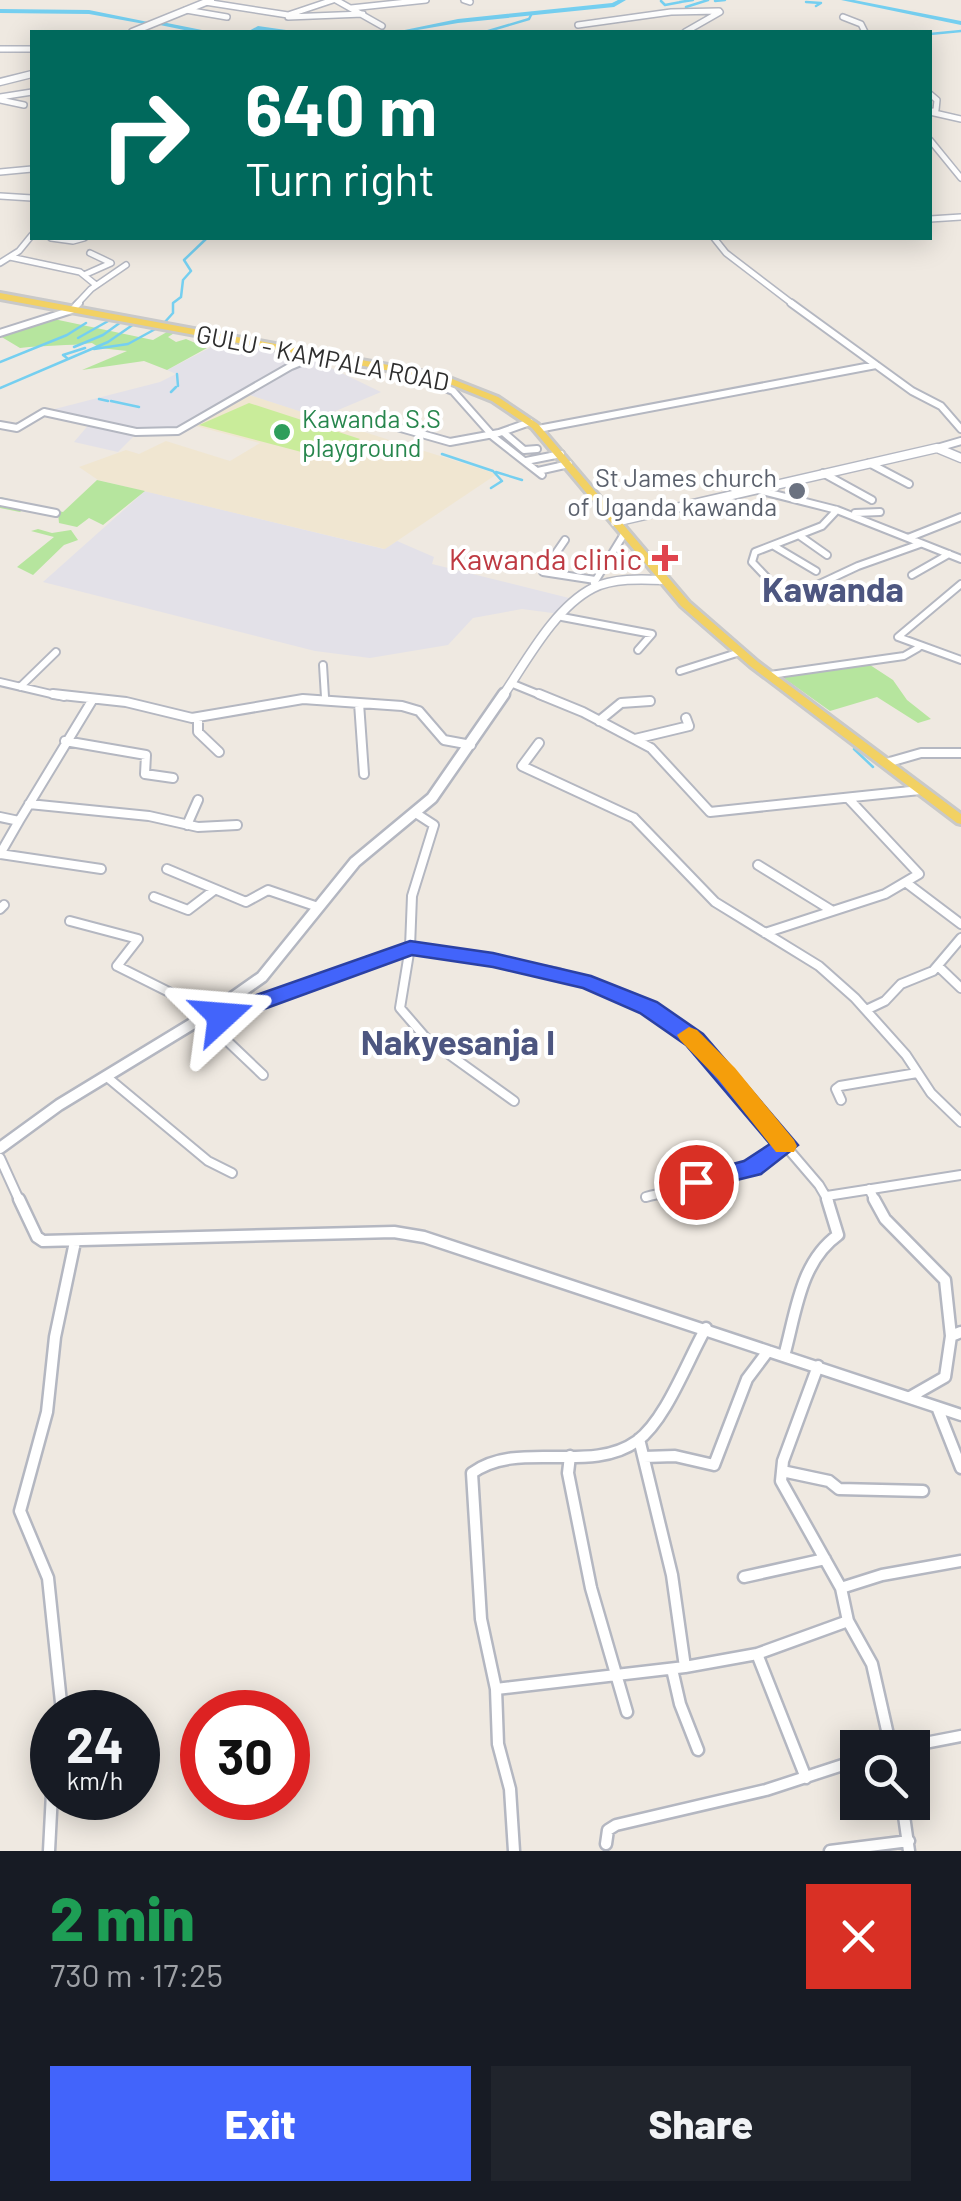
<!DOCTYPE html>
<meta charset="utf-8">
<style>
body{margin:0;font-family:Barlow,sans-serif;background:#20242c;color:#f1f3f6;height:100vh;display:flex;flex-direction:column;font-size:38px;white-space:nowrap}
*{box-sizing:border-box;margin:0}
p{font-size:32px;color:#9ea1a6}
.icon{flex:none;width:55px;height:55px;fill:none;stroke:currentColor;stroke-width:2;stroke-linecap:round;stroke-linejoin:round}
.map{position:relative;height:1851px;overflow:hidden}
.sheet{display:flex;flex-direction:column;background:#171b24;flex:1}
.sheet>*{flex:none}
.guide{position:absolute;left:30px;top:30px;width:902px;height:210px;border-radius:0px;box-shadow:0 5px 25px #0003;background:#00695c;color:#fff;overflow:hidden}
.buttons{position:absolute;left:840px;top:1730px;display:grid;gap:20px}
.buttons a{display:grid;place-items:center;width:90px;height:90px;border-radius:0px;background:#171b24;box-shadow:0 5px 25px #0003;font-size:50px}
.speed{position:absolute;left:30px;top:1690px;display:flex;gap:20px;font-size:50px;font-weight:700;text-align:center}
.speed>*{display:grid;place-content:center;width:130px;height:130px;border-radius:50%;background:#171b24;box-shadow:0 5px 25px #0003;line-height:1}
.speed small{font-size:25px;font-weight:400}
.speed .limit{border:15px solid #d22;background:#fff;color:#111}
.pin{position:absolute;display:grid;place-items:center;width:85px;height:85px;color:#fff;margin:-42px;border:5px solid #fff;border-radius:50%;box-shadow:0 2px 10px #0007}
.me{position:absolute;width:110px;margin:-55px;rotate:71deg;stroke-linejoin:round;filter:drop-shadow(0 0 8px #0008)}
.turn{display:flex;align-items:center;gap:35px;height:210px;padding:0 50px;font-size:45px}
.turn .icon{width:130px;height:130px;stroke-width:2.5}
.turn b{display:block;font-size:70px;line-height:85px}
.round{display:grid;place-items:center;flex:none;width:105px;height:105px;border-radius:0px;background:#20242c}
.head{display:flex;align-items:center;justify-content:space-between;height:170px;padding:0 50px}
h1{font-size:60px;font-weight:800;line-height:75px;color:#1e9e55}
.cta{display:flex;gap:20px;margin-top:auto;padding:20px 50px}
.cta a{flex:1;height:115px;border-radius:0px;background:#4264fb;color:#fff;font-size:40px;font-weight:800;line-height:115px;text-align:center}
.cta a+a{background:#20242c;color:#f1f3f6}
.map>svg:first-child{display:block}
</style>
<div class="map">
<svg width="961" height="1851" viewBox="0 0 961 1851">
<rect width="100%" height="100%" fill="#efe9e1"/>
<path fill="#e3e1e8" d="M 227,339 L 289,350 L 278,357 L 299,361 L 176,430 L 137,433 L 118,452 L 74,442 L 91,422 L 47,411 L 160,382 L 176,374 L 167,370 Z
M 308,359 L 329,367 L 381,392 L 319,418 L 246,394 Z
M 145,491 L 384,549 L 397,541 L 434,557 L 432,564 L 573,599 L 560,614 L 522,609 L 473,618 L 448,645 L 370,658 L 315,651 L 43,582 Z"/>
<path fill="#f0e6d1" d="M 246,394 L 339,424 L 497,474 L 385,549 L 98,480 L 79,467 L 126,450 L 139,454 L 166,441 L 230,461 L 260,443 L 192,425 Z"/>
<path fill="#b6e59e" d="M 49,318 L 153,340 L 172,329 L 179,330 L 168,337 L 176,342 L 186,339 L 207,348 L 167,370 L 144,361 L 82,370 L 127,351 L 100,348 L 92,343 C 68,346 45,345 20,348 L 0,336 Z
M 97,480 L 145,491 L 103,525 L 89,518 L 77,527 L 59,523 L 58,513 L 28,506 L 20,512 L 0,508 L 0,497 L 63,512 Z
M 38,529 L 52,533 L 71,530 L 78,540 L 64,545 L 33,575 L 17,567 L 54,537 L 31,531 Z
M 867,663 L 893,680 L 907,700 L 931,719 L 918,723 L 877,697 L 830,711 L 778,674 Z"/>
<path fill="#c9ec9a" d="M 249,403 L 360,439 L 328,459 L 199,425 Z"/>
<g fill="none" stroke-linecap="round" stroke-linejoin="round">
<path stroke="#75cff0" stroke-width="2.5" d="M 661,1 L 665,5 L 681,2
M 715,1 L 725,0
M 680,2 L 693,0
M 806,2 L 821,3 L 816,6
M 686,7 L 708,0
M 485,32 L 529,19 L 532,13
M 930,34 L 961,31
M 164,323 L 173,313 L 173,303 L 181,297 L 183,280 L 191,271 L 184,260 L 207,238
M 78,338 L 110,320
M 74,347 L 103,335 L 121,322
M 94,349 L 128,344 L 159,327
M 67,358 L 63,355 L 85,348
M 0,362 L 67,335 L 86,323
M 177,374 L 178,386
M 0,388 L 108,342 L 134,324
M 171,392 L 176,387
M 99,399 L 108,401
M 111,401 L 139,407
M 442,454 L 493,471 L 502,481 L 491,488
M 496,472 L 522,480
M 854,749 L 873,767"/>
<path fill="#75cff0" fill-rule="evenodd" d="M 618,0 L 626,0 L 614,7 L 458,23 L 406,32 L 395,32 L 458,19 L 612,3 Z
M 841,0 L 854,0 L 961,21 L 961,25 Z
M 0,9 L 89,10 L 153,23 L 150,25 L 89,14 L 0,13 Z
M 157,21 L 202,30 L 205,32 L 194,32 L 155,24 L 154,23 Z
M 258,26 L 286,30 L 289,32 L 259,30 L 254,32 L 247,32 Z"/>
<defs>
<path id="minor-far3" d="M 336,0 L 382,26
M 464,0 L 470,2
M 205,2 L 288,15 L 333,0
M 351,8 L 426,0
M 186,10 L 227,17
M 288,17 L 363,14
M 843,17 L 861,24 L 865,32
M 578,25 L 671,12 L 719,11
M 685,32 L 720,12
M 0,49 L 32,49
M 930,94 L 937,100 L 936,110 L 930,112
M 0,97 L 32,92
M 0,100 L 24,105
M 930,112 L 961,119
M 930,140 L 961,178
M 0,172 L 32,169
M 0,196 L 32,198
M 930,219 L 961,217
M 51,238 L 73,241 L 84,238
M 714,238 L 726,253 L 794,305
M 10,257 L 80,272 L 96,285
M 0,263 L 19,251 L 32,235
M 84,275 L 111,263 L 90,253
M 76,305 L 91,289 L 126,265"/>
<path id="minor-far2" d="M 791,303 L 912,391 L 941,406 L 961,429
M 0,333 L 72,310 L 79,303
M 395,368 L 453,391 L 492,435
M 383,423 L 450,442 L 499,433 L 530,422
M 0,425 L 17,428 L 44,412 L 136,432 L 178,431 L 291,366 L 318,355
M 538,429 L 876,365
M 503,432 L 524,450 L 537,449
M 491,435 L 542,475
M 937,448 L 961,441
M 526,461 L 561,454
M 869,463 L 909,484
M 538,471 L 569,464
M 823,473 L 872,500
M 758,490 L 837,510 L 961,559
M 0,502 L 56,513
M 855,513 L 880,512
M 800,536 L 827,555
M 908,538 L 961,517
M 565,540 L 543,572 L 595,580
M 774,546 L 816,571
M 912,575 L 949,554
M 770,581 L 752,562 L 755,552 L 822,526 L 837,510
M 594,583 L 624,534
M 961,584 L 898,637 L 961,660
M 796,595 L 858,566 L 920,544
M 562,617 L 652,634 L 638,650
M 323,665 L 325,697
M 680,671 L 740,652
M 770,675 L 904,656 L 918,648
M 0,682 L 64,697
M 513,684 L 545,697
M 20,687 L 56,652"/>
<path id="minor-far1" d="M 53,694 L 126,702 L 192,718 L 303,699 L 402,706 L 419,711 L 444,740 L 471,745
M 539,694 L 583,712 L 651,748 L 710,812 L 920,790
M 359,703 L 364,774
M 198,719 L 198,732 L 219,752
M 599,721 L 621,703 L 650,701
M 635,739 L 689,726 L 686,718
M 65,741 L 146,755 L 145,774 L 173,778
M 539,743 L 522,766 L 634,818 L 715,902 L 819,966 L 855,998 L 906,1055 L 931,1093 L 961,1122
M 886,763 L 921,753 L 961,753
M 29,804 L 149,816 L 198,827 L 237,825
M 417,814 L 434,825 L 412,896 L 410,947 L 400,1008 L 425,1037 L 514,1101
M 0,817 L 19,821 L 0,854
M 19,821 L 93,699
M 187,825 L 198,800
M 0,854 L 101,869
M 758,865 L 831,910
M 167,869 L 246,902 L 268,890 L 318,907
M 908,884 L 961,924
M 154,897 L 188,910 L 213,891
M 0,909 L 4,905
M 70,921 L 138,939 L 117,966 L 217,1016 L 410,947 L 559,973 L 649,1007 L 694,1039 L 819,1185 L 829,1202
M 765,933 L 885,894 L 919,874 L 848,798
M 938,966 L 961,988
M 866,1010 L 885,1001 L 901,984 L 933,971 L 961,938
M 202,1017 L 263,1075
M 107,1077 L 208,1161 L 232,1173
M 841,1100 L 836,1089 L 840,1086 L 917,1073
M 0,1158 L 20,1202
M 869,1189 L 876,1202
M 827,1196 L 961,1175
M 646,1197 C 702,1183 737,1179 785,1145"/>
<path id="minor" d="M 19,1199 L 37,1237 L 43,1241 L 394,1232 L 424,1237 L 961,1415
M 874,1199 L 885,1219 L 945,1280 L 951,1336
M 784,1356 C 796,1313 800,1262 838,1235 L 827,1199
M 818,1366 L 783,1461 L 781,1481 L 841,1588 L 848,1621 L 872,1664 L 891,1748
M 910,1397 L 945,1377 L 951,1336 L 961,1332
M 937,1407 L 961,1468
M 639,1439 L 672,1575 L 685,1667
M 570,1456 L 568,1473 L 591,1588 L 627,1712
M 644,1457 L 675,1456 L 714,1465 L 747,1379 L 768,1351
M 782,1471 L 829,1481 L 839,1489 L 923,1491
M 744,1577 L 825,1559
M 841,1588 L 882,1575 L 961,1561
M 757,1654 L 806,1778
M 672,1669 L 680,1704 L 698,1750
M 496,1689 L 685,1667 L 757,1654 L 848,1621
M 62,1712 L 48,1578 L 20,1511 L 47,1412 L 55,1337 L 75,1242
M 899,1748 L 961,1736
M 902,1802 L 909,1851
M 606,1844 L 608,1830 L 616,1825 L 766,1790 L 858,1760
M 49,1851 L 52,1793
M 514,1851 L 510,1789 L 498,1744 L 496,1689 L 481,1619 L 472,1473 C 519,1439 590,1475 637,1441 C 666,1420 688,1359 706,1328
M 830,1851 L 909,1841"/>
<path id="tertiary-far2" d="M 132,32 L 211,0
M 0,82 L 32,74"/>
<path id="tertiary-far1" d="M 615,522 L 937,448 L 961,458
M 502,697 C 526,662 554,608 593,588 C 613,578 641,579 663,580"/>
<path id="tertiary" d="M 0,1148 L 59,1105 L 215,1010 L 262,977 L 355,862 L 432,798 L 504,694"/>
<path id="primary" d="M 0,293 L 442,375 L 498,397 L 538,424 L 689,602 L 758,662 L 961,814 L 961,824 L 957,823 L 750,666 L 681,606 L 532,428 L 492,401 L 440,380 L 0,299 Z"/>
</defs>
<use href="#minor-far3" stroke="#b4b7c1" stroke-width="8"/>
<use href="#minor-far2" stroke="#b4b7c1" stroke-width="10"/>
<use href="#minor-far1" stroke="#b4b7c1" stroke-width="12"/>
<use href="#minor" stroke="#b4b7c1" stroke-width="15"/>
<use href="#tertiary-far2" stroke="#b4b7c1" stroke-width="9"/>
<use href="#tertiary-far1" stroke="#b4b7c1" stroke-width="11"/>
<use href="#tertiary" stroke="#b4b7c1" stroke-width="15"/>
<use href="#primary" stroke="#c9c9c9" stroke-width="6"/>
<use href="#minor-far3" stroke="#fff" stroke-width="5"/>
<use href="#minor-far2" stroke="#fff" stroke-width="6"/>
<use href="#minor-far1" stroke="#fff" stroke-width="8"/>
<use href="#minor" stroke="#fff" stroke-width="10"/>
<use href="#tertiary-far2" stroke="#fff" stroke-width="6"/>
<use href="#tertiary-far1" stroke="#fff" stroke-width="8"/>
<use href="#tertiary" stroke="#fff" stroke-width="10"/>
<use href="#primary" fill="#f2d163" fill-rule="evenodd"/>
</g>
<path fill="#4264fb" stroke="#2b41a3" stroke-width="2.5" d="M 410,941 L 493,953 L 591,976 L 657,1002 L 703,1034 L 798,1145 L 761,1174 L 696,1190 L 687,1188 L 683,1182 L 687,1176 L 744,1161 L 770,1144 L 686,1045 L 640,1013 L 583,988 L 493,967 L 412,955 L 231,1021 L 214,1021 L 210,1016 L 214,1010 Z"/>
<path fill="#f59e0b" d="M 689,1027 L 697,1030 L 735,1068 L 794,1140 L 797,1146 L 794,1152 L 776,1152 L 718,1079 L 680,1040 L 677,1035 Z"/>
<circle fill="#2e9e5b" stroke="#fff" stroke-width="4" cx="282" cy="432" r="10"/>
<circle fill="#6b7280" stroke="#fff" stroke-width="4" cx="797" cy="491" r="10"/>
<path fill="#e0444e" stroke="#fff" stroke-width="4" d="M660 543h10v10h10v10h-10v10h-10v-10h-10v-10h10z"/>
<g text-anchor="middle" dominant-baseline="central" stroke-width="8" stroke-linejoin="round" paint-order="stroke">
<g font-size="25" fill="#2e2e2e" stroke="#fff">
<text transform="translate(323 357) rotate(11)">GULU - KAMPALA ROAD</text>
</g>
<g font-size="25" fill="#27864d" stroke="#fff" text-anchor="start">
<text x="302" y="418">Kawanda S.S<tspan x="302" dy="29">playground</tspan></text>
</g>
<g font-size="25" fill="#5b616d" stroke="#fff" text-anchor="end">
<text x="777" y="477">St James church<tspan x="777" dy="29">of Uganda kawanda</tspan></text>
</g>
<g font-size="30" fill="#be3a42" stroke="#fff" text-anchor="end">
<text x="642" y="558">Kawanda clinic</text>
</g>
<g font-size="35" font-weight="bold" fill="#4d5680" stroke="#fff">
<text x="833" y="588">Kawanda</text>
<text x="458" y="1041">Nakyesanja I</text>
</g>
</g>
</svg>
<div class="buttons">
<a><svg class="icon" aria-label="search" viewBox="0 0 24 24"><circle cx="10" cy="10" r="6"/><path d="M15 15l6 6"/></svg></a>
</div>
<div class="speed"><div>24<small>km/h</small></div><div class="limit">30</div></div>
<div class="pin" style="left:696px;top:1182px;background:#d93025"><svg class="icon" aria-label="arrive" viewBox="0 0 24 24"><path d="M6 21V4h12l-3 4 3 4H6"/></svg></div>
<svg class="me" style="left:222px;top:1016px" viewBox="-20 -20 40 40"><path d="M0-17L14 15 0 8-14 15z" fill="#4264fb" stroke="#fff" stroke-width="4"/></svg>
<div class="guide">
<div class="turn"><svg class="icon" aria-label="right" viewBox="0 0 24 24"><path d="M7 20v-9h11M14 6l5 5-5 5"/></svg><div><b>640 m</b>Turn right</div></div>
</div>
</div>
<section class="sheet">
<div class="head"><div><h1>2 min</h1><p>730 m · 17:25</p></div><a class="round" style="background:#d93025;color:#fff"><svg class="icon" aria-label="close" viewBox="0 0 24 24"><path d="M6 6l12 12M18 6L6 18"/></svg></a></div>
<div class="cta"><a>Exit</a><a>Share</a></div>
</section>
